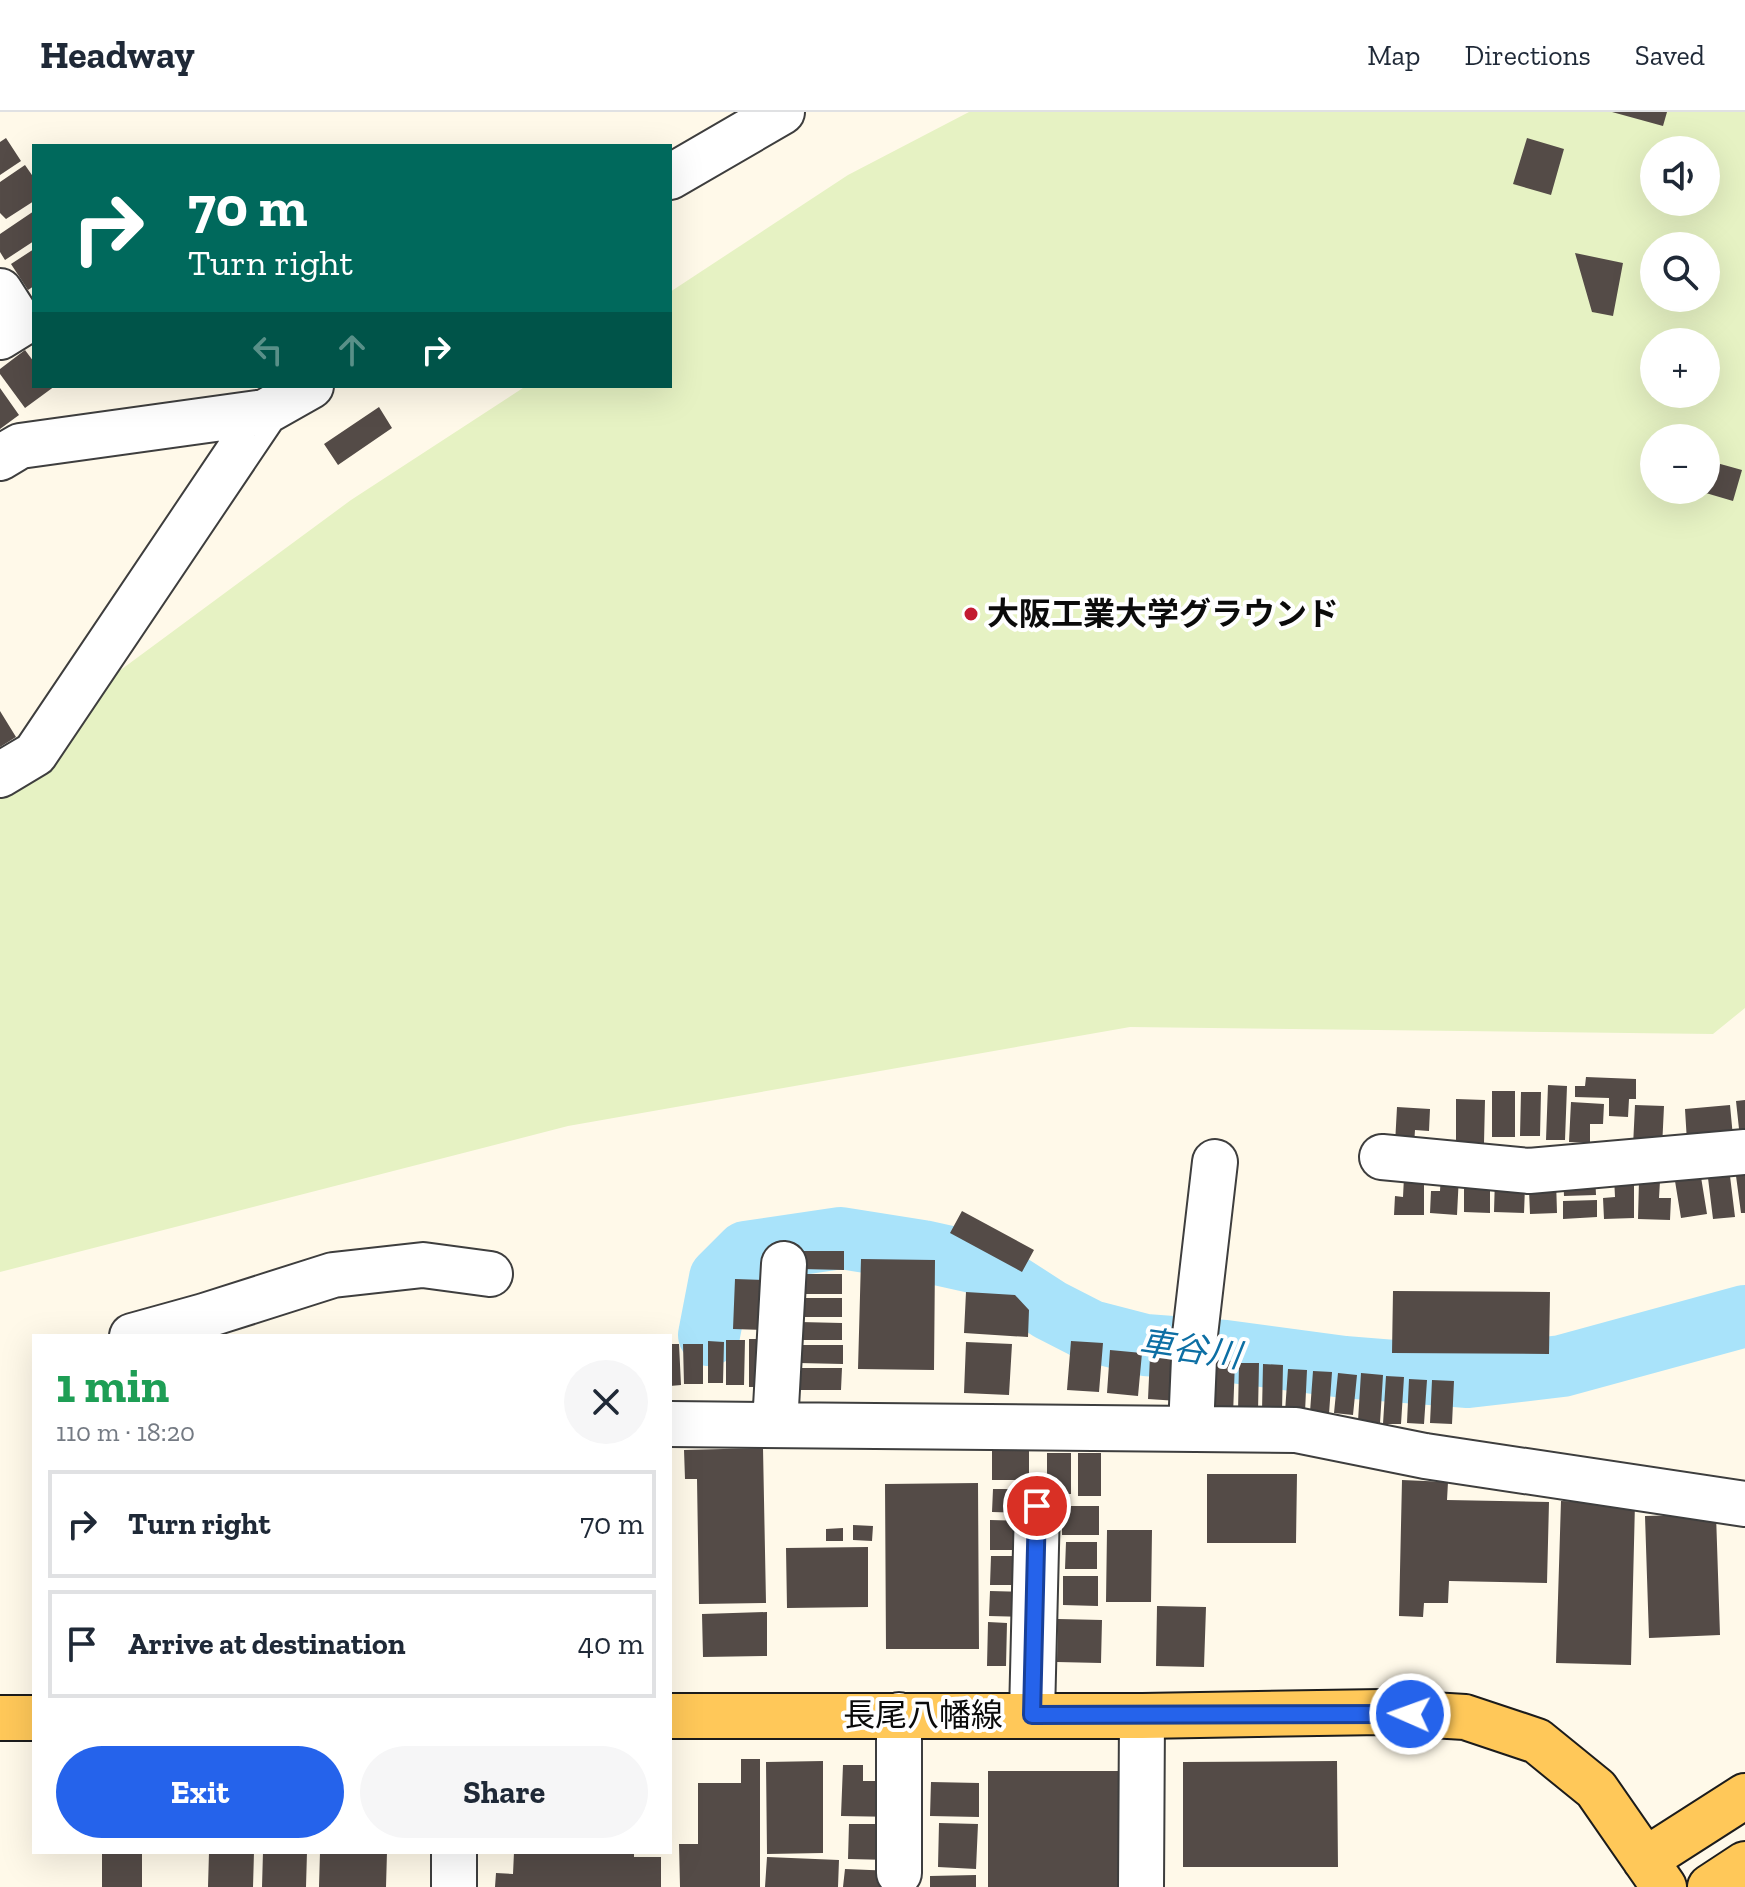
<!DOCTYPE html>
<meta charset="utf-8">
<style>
body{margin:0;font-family:"Zilla Slab","Noto Sans JP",serif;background:#f6f6f7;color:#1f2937;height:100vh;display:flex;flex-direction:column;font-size:30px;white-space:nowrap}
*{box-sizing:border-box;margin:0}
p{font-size:26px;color:#747a83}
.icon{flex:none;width:44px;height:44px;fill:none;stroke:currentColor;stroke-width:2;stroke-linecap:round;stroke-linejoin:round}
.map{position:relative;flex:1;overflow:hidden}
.drawer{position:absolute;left:32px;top:1222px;width:640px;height:520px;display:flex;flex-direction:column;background:#fff;border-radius:0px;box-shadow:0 8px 32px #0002}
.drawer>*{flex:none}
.top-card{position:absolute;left:32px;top:32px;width:640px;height:244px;border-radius:0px;box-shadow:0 8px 32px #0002;background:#00695c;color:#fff;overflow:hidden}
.tools{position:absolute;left:1640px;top:24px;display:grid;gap:16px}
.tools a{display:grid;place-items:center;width:80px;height:80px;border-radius:50%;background:#fff;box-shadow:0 8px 32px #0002;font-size:40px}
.pin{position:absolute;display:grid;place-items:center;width:68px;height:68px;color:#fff;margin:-34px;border:4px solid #fff;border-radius:50%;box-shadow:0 2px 8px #0007}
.me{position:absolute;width:88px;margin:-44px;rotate:272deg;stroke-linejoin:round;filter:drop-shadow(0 0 6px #0008)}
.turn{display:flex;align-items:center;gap:28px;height:168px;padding:0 24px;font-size:36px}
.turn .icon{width:104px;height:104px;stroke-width:2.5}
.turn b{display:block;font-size:56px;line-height:68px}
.lanes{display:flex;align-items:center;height:76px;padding:0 24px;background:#0003;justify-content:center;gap:40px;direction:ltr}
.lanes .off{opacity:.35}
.round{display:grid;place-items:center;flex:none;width:84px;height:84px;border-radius:42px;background:#f6f6f7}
.headline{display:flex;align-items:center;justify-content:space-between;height:136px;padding:0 24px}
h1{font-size:48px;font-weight:700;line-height:60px;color:#1e9e55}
.button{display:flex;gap:16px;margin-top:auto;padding:16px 24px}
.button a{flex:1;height:92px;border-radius:48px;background:#2563eb;color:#fff;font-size:32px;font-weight:700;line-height:92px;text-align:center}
.button a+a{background:#f6f6f7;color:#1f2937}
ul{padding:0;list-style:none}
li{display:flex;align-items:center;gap:24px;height:108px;margin:0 16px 12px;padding:0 8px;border:4px solid #e0e1e3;border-radius:0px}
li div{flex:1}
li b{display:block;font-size:30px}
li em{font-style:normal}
header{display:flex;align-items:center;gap:48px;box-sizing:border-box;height:112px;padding:0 40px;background:#fff;border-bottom:2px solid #e0e1e3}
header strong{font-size:38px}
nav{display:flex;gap:44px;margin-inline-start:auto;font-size:28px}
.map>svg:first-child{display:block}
</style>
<header>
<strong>Headway</strong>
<nav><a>Map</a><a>Directions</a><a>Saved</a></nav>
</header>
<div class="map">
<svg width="1745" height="1775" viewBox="0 0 1745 1775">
<rect width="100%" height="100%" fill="#fff9e9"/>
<path fill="#e6f2c3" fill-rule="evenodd" d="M 969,0 L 1745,0 L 1745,896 L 1713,922 L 1130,915 L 568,1014 L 0,1160 L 0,652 L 42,616 L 351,388 L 526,274 L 670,274 L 670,180 L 848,63 ZM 1654,38 L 1706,38 L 1706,90 L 1654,90 ZM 1654,134 L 1706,134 L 1706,186 L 1654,186 ZM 1654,230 L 1706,230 L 1706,282 L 1654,282 ZM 1654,326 L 1706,326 L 1706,378 L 1654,378 Z"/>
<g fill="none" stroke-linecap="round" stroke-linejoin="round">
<path stroke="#a9e3fa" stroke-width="62" d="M 709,1223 L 720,1166 L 746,1140 L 841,1126 L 923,1139 L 977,1151 L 1050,1198 L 1091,1219 L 1145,1233 L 1225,1239 L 1344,1255 L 1468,1265 L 1562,1254 L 1745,1204"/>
</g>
<path fill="#544b47" d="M 1612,0 L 1667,0 L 1663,14 Z
M 6,26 L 21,49 L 0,63 L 0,30 Z
M 1527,26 L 1564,37 L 1551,83 L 1513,72 Z
M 25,53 L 34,66 L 34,89 L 6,107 L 0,101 L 0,70 Z
M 34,99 L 34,129 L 5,148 L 0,140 L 0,122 Z
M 34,137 L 34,174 L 28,178 L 11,152 Z
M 1575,141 L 1623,151 L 1613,204 L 1592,200 Z
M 25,238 L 34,250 L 34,274 L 55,274 L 25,296 L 0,262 L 0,257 Z
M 0,276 L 19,303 L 0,317 Z
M 379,295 L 392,316 L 338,353 L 324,332 Z
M 1706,348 L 1742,358 L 1733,389 L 1699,379 L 1706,378 Z
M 0,599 L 16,625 L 0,635 Z
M 1586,965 L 1636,967 L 1636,987 L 1629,987 L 1628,1005 L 1609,1004 L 1609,986 L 1575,985 L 1575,974 L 1585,974 Z
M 1548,973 L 1567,974 L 1565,1028 L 1546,1028 Z
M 1492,979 L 1515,979 L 1515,1025 L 1492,1025 Z
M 1521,980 L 1541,980 L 1540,1024 L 1520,1024 Z
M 1456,987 L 1485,988 L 1484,1031 L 1456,1030 Z
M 1745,988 L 1745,1025 L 1740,1026 L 1736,989 Z
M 1571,990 L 1604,992 L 1603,1012 L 1590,1012 L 1590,1031 L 1569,1030 Z
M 1635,993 L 1664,994 L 1662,1036 L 1633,1034 Z
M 1730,993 L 1733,1025 L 1687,1030 L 1685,997 Z
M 1397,995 L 1430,997 L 1429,1019 L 1415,1018 L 1414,1033 L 1395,1032 Z
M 1441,1062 L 1459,1063 L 1457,1103 L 1430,1101 L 1431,1079 L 1440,1079 Z
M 1474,1062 L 1490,1062 L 1490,1101 L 1464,1100 L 1464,1077 L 1474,1077 Z
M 1563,1062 L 1595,1062 L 1596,1083 L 1564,1084 Z
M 1745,1063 L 1745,1101 L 1741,1101 L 1736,1064 Z
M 1730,1064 L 1735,1105 L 1713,1107 L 1708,1066 Z
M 1404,1065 L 1424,1066 L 1424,1103 L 1394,1103 L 1395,1084 L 1403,1085 Z
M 1495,1065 L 1525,1075 L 1524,1101 L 1494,1100 Z
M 1614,1065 L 1634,1065 L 1634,1106 L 1604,1107 L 1603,1086 L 1615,1085 Z
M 1701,1065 L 1707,1102 L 1681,1106 L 1675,1069 Z
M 1540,1068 L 1556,1068 L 1557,1101 L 1530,1102 L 1529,1078 L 1540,1080 Z
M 1639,1068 L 1660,1069 L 1659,1086 L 1671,1086 L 1670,1108 L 1638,1107 Z
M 1597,1088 L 1597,1105 L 1563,1107 L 1563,1089 Z
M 962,1099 L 1034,1138 L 1022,1160 L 950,1121 Z
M 801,1139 L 844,1139 L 844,1158 L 801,1157 Z
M 861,1147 L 935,1148 L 934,1258 L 858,1257 Z
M 801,1162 L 842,1162 L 842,1182 L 801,1182 Z
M 735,1167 L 768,1168 L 766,1218 L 733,1217 Z
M 1393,1179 L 1550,1180 L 1549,1242 L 1392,1241 Z
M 966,1180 L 1015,1183 L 1029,1198 L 1028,1225 L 964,1221 Z
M 802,1186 L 842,1186 L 842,1205 L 802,1205 Z
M 800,1210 L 842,1211 L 842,1228 L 800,1228 Z
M 749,1227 L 768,1227 L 767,1275 L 749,1275 Z
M 726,1228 L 745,1228 L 744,1273 L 726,1273 Z
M 708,1229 L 724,1230 L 723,1271 L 708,1271 Z
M 1071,1229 L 1103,1231 L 1099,1280 L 1067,1278 Z
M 966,1230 L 1012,1232 L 1009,1283 L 964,1281 Z
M 670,1232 L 679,1232 L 681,1273 L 670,1274 Z
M 683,1232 L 703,1232 L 703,1272 L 684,1272 Z
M 799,1233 L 843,1233 L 843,1252 L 799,1251 Z
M 1110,1238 L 1142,1241 L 1138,1284 L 1107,1281 Z
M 1150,1244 L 1181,1246 L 1178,1289 L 1148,1287 Z
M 1211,1248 L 1235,1249 L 1233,1303 L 1209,1301 Z
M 1239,1251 L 1259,1251 L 1258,1300 L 1238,1300 Z
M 1263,1252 L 1283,1253 L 1282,1299 L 1262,1299 Z
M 798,1256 L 842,1256 L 841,1278 L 799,1278 Z
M 1288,1257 L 1307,1258 L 1305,1300 L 1285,1300 Z
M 1313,1259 L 1332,1260 L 1329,1302 L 1310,1300 Z
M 1338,1261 L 1357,1263 L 1353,1303 L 1334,1301 Z
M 1361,1261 L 1383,1263 L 1380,1311 L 1358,1309 Z
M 1386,1264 L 1404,1265 L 1401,1312 L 1383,1312 Z
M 1409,1267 L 1427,1268 L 1424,1312 L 1407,1311 Z
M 1432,1268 L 1454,1269 L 1452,1312 L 1430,1311 Z
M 1029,1335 L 1029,1368 L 992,1368 L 992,1336 Z
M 763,1336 L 766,1491 L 699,1492 L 697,1367 L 685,1367 L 684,1338 Z
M 1047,1341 L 1071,1341 L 1071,1382 L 1047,1382 Z
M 1078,1341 L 1101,1341 L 1101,1384 L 1078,1384 Z
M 1207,1362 L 1297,1362 L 1296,1431 L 1207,1431 Z
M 1402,1368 L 1448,1370 L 1447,1388 L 1549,1390 L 1547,1471 L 1449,1469 L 1448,1491 L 1424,1491 L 1423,1505 L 1399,1504 Z
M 978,1371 L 979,1537 L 886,1537 L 885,1372 Z
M 993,1377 L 1032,1377 L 1032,1401 L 992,1400 Z
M 1561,1389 L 1635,1391 L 1631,1553 L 1556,1551 Z
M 1062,1394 L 1099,1394 L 1099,1423 L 1062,1423 Z
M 1716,1402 L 1720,1523 L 1649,1526 L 1645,1404 Z
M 990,1408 L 1028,1409 L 1028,1438 L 990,1438 Z
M 853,1413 L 873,1414 L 872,1429 L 853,1428 Z
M 843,1416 L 843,1429 L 826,1429 L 826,1417 Z
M 1107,1418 L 1152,1418 L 1151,1490 L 1106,1490 Z
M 1066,1430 L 1097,1430 L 1097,1457 L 1065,1457 Z
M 868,1435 L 868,1495 L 787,1496 L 786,1436 Z
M 991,1444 L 1029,1444 L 1029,1473 L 990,1473 Z
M 1063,1464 L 1098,1464 L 1098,1494 L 1063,1493 Z
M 990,1479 L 1031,1480 L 1031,1505 L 989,1504 Z
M 1157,1494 L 1206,1495 L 1204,1555 L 1156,1554 Z
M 767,1500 L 767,1544 L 703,1545 L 702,1502 Z
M 1058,1507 L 1102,1508 L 1101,1551 L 1057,1550 Z
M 988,1510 L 1007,1511 L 1006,1554 L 987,1554 Z
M 741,1647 L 760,1647 L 760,1775 L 680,1775 L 679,1732 L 698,1732 L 698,1671 L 741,1671 Z
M 823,1649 L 823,1741 L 767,1742 L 766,1650 Z
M 1337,1649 L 1338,1755 L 1183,1755 L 1183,1650 Z
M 843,1653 L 863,1653 L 863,1669 L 897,1669 L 896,1705 L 841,1704 Z
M 988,1659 L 1124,1659 L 1123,1775 L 988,1775 Z
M 931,1670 L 979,1671 L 979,1705 L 930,1704 Z
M 939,1711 L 978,1712 L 976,1757 L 938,1755 Z
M 849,1712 L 891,1712 L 890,1748 L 848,1747 Z
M 102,1740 L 142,1740 L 142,1775 L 102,1775 Z
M 209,1740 L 254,1740 L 253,1775 L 208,1775 Z
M 263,1740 L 307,1740 L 306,1775 L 262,1775 Z
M 320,1740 L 387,1740 L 386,1775 L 319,1775 Z
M 514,1740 L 634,1740 L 634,1745 L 661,1745 L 661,1775 L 495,1775 L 496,1761 L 513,1762 Z
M 767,1745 L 839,1748 L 838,1775 L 765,1775 Z
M 845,1757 L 894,1759 L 893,1775 L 843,1775 Z
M 976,1763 L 976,1775 L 930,1775 L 930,1764 Z"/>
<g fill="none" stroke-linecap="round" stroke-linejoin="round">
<defs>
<path id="minor" d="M 670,65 L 782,0
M 0,179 L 21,212 L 0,225
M 0,346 L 20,334 L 265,300
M 0,663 L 35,642 L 265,300 L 311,274
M 1382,1045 L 1529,1059 L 1745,1040
M 132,1224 L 204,1204 L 333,1163 L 423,1153 L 490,1162
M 670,1312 L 1296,1318 L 1425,1344 L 1745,1392
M 775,1313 L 784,1152
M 1191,1317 L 1195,1223 L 1215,1050
M 899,1603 L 899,1761
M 1032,1603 L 1037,1394
M 454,1740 L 454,1775
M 1141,1775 L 1142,1604"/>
<path id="major" d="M 670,1604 L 1142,1604 L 1382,1600 L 1465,1605 L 1537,1629 L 1596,1677 L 1664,1775
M 0,1606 L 34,1606
M 1645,1748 L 1745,1684
M 1710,1775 L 1745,1752"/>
</defs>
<use href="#minor" stroke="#3e3e3e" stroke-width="48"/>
<use href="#major" stroke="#1c1c1c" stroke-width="48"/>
<use href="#minor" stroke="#fff" stroke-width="44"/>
<use href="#major" stroke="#ffc859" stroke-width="44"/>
</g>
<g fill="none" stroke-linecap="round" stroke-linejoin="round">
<defs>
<path id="route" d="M 1037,1394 L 1032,1603 L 1410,1602"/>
</defs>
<use href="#route" stroke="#184099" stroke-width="20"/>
<use href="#route" stroke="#2563eb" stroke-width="14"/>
</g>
<circle fill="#c31a31" stroke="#fff" stroke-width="3" cx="971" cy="502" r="8"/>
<g text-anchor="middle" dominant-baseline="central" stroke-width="8" stroke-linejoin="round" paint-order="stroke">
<g font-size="32" font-weight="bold" fill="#0b0b0b" stroke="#fff" text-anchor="start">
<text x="987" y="502">大阪工業大学グラウンド</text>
</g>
<g font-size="32" fill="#0b0b0b" stroke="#fff">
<text x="923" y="1603">長尾八幡線</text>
</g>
<g font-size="34" font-style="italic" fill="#0d6fa4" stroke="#fff">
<text transform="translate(1190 1237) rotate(8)">車谷川</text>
</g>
</g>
</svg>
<div class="tools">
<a><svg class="icon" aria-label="sound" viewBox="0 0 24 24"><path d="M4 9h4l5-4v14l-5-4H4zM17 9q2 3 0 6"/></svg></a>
<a><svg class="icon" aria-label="search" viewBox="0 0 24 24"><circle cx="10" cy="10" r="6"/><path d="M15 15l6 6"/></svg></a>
<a>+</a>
<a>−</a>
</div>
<div class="pin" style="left:1037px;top:1394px;background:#d93025"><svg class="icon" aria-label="arrive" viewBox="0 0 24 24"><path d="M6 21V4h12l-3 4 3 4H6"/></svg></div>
<svg class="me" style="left:1410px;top:1602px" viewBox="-20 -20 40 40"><circle r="17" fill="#2563eb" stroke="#fff" stroke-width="3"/><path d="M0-11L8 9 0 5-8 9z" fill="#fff"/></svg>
<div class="top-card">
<div class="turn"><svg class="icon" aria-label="right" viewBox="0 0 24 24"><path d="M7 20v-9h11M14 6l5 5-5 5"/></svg><div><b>70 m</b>Turn right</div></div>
<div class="lanes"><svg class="icon off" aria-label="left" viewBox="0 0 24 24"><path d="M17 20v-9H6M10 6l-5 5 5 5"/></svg><svg class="icon off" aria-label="ahead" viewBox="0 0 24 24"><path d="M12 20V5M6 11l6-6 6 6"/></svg><svg class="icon" aria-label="right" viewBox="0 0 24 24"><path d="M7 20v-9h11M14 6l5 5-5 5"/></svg></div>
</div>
<section class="drawer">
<div class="headline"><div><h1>1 min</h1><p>110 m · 18:20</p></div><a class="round"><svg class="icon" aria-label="close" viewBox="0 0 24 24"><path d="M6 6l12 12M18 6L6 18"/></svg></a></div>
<ul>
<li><svg class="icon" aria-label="right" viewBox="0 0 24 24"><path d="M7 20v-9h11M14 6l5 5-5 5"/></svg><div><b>Turn right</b></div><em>70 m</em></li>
<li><svg class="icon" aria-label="arrive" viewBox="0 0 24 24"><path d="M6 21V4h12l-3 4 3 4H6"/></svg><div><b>Arrive at destination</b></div><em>40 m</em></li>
</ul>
<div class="button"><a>Exit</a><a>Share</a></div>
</section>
</div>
